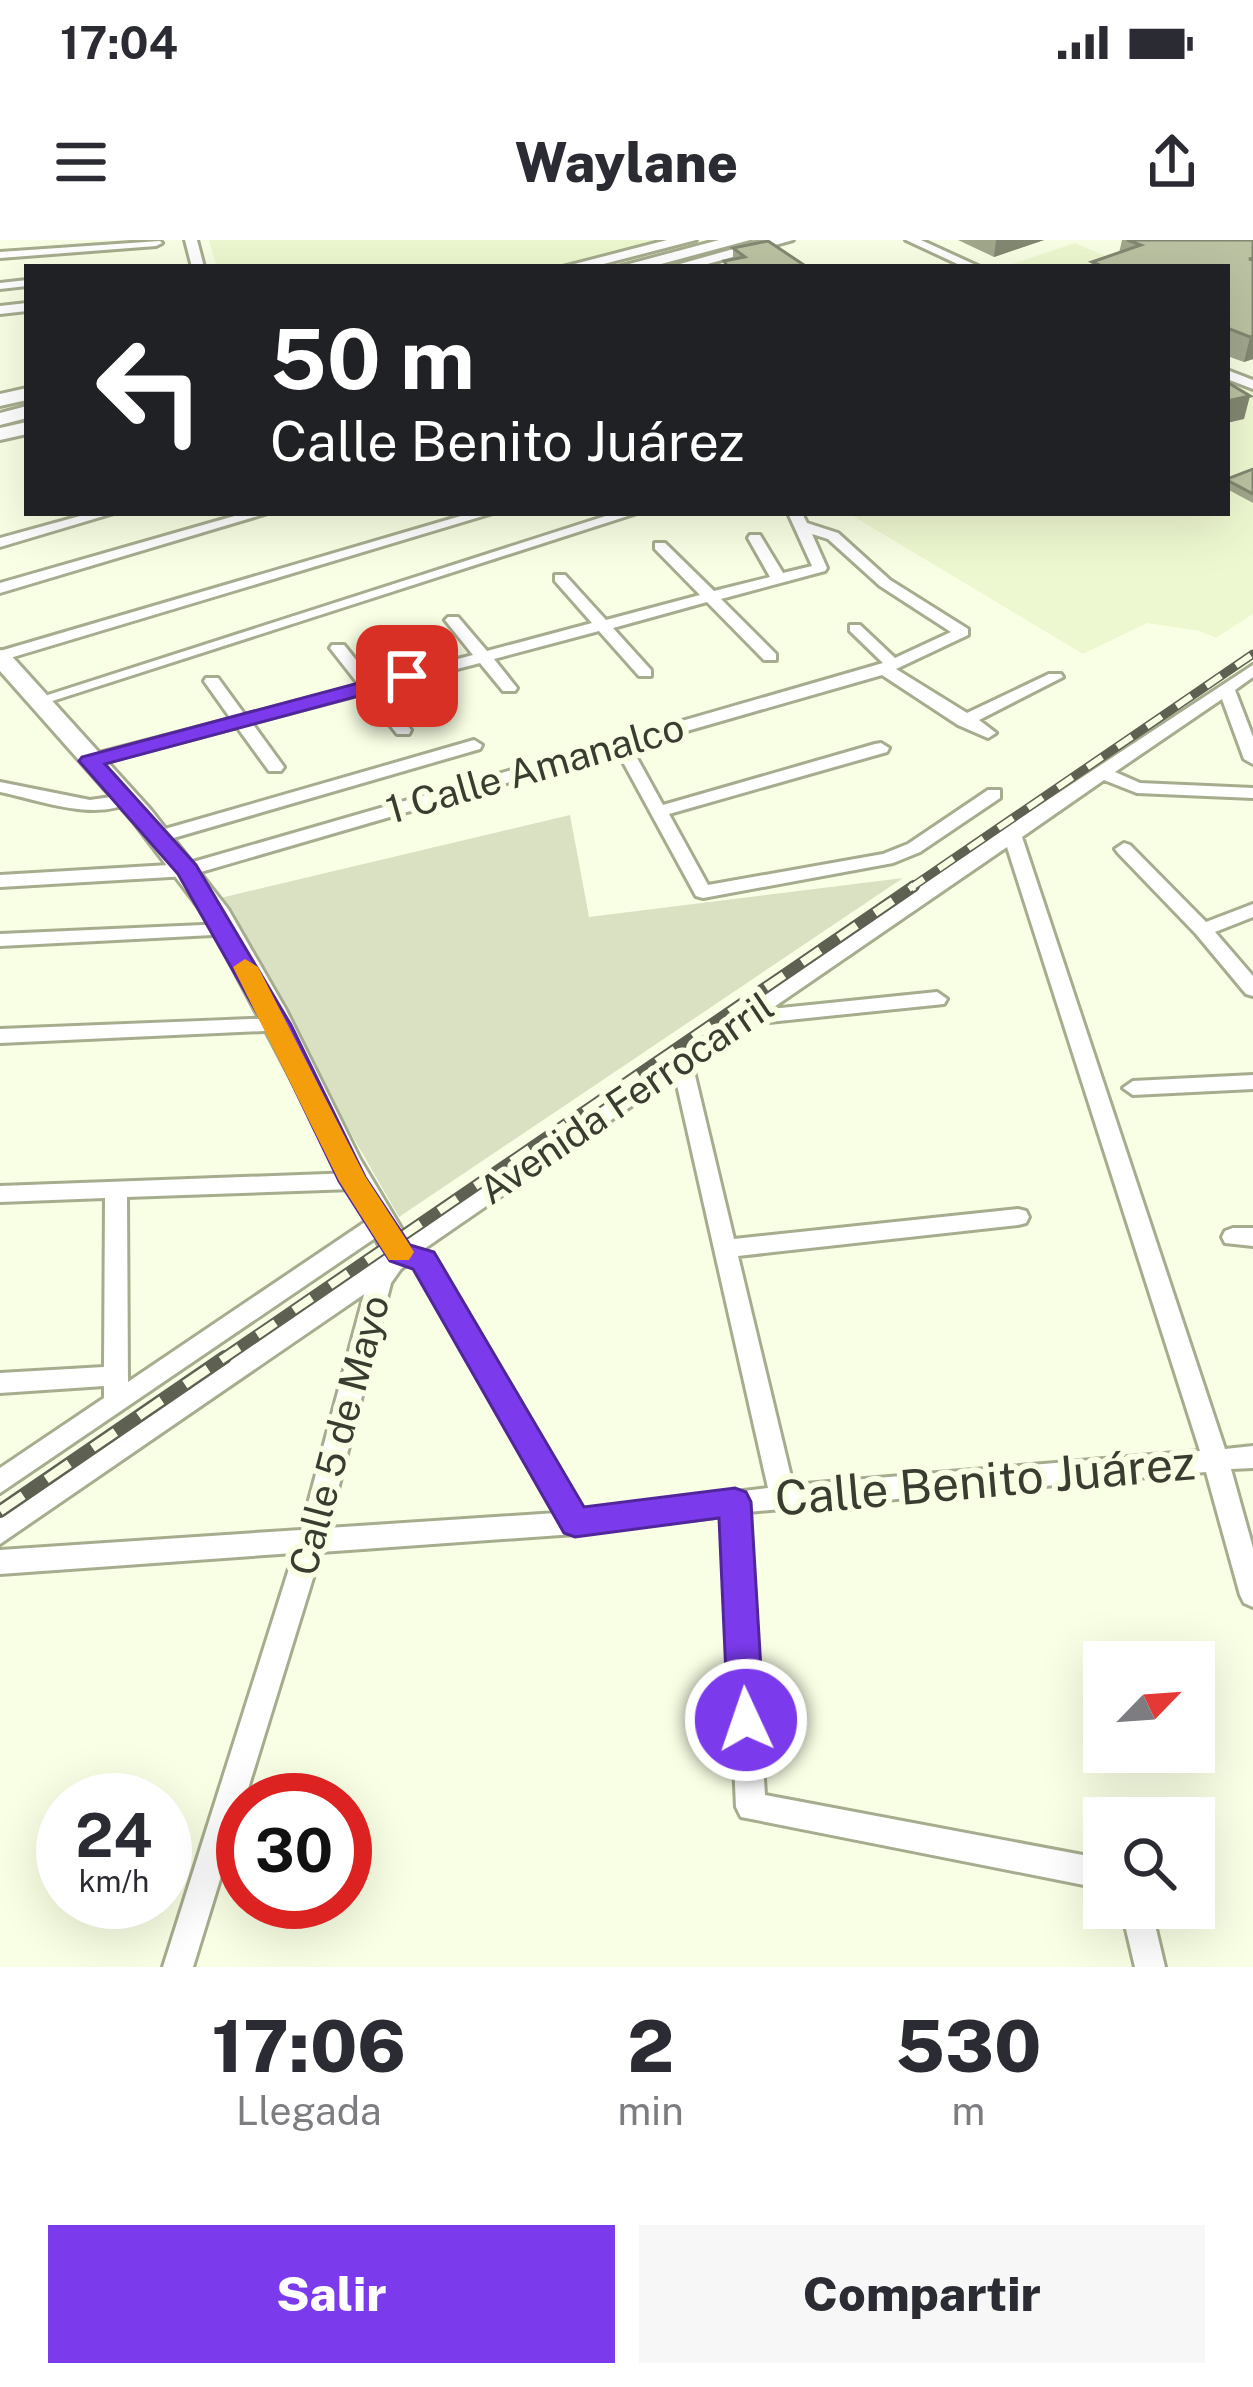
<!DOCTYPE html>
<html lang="es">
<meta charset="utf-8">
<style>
body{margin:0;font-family:"Public Sans",sans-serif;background:#f7f7f7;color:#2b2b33;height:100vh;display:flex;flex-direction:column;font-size:45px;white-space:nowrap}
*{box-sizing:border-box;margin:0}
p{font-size:39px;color:#7c7c81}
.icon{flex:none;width:66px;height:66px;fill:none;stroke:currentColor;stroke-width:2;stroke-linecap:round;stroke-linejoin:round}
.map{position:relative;height:1727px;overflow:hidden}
.panel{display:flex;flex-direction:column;background:#fff;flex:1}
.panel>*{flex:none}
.banner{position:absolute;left:24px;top:24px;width:1206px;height:252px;border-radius:0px;box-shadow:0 12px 48px #0002;background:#202124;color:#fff;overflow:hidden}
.needle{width:78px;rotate:65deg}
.buttons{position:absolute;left:1083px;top:1401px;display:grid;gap:24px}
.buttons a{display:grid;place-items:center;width:132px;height:132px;border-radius:0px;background:#fff;box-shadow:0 12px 48px #0002;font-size:60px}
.speed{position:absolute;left:36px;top:1533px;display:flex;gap:24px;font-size:60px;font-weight:700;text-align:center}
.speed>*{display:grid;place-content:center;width:156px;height:156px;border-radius:50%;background:#fff;box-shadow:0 12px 48px #0002;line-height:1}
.speed small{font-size:30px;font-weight:400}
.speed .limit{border:18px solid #d22;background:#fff;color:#111}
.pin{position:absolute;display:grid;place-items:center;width:102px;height:102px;color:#fff;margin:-51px;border-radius:24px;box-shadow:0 6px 18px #0006}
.me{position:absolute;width:132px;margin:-66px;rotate:357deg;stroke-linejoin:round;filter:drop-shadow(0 0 9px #0008)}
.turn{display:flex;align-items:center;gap:42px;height:252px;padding:0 48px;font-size:54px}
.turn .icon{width:156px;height:156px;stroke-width:2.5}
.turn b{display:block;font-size:84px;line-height:102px}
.eta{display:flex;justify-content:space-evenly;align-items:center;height:204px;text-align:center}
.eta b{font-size:72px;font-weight:800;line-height:84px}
.primary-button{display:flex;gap:24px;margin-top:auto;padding:24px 48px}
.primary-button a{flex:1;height:138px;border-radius:0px;background:#7c3aed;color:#fff;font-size:48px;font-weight:800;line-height:138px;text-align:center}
.primary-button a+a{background:#f7f7f7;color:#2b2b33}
.status{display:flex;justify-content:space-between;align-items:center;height:84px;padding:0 60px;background:#fff;direction:ltr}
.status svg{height:33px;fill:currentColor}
header{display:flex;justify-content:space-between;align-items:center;height:156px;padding:0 48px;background:#fff;font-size:54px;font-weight:800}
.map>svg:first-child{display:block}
</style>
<div class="status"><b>17:04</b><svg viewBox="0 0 49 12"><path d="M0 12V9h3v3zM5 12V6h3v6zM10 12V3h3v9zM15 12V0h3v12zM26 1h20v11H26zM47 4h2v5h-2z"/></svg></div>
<header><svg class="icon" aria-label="menu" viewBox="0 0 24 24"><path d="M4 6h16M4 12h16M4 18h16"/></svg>Waylane<svg class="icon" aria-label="share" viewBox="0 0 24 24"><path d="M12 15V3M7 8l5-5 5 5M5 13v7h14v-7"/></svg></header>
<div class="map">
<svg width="1253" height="1727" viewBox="0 0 1253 1727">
<rect width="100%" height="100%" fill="#f8ffe4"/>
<path fill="#eef8d0" d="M 209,0 L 670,0 L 553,27 L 217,27 Z
M 1075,3 L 1131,27 L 1004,27 Z
M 1227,138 L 1253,148 L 1253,374 L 1216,398 L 1200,391 L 1147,383 L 1083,414 L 848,273 L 1227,273 Z"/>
<path fill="#d9e1c2" d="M 570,575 L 589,677 L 903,638 L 399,977 L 216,659 Z"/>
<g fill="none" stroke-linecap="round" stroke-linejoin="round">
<defs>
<path id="street" d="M 185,0 L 197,0 L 204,27 L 192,27 Z
M 906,0 L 921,0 L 980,27 L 964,27 Z
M 160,1 L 162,3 L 156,6 L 0,18 L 0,12 Z
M 27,40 L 27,46 L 0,49 L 0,43 Z
M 27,63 L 27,71 L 0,74 L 0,66 Z
M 1227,130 L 1253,140 L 1253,149 L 1227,139 Z
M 91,273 L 114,273 L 0,307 L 0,298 Z
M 245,273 L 268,273 L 0,353 L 0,343 Z
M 471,273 L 493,273 L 0,421 L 0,411 Z
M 615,273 L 637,273 L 43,464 L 37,466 L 29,461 Z
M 788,273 L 802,273 L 807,283 L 838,293 L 890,340 L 968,389 L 968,395 L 896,429 L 967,473 L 1049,434 L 1061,434 L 1063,437 L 979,480 L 996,493 L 988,498 L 958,485 L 882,435 L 631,507 L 663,565 L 875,504 L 881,503 L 889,508 L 887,512 L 669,574 L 708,645 L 883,614 L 908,604 L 988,550 L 1000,550 L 1000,558 L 920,612 L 893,623 L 703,658 L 696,656 L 617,511 L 187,636 L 0,647 L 0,635 L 186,624 L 883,423 L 850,391 L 850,385 L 860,385 L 895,418 L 951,392 L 880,346 L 828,299 L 812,294 L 827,328 L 825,331 L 721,359 L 776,414 L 776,420 L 764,420 L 707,362 L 613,388 L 651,430 L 651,436 L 639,436 L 599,391 L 494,419 L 517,448 L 515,451 L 503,451 L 480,423 L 379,449 L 411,490 L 409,494 L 397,494 L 365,453 L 252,483 L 284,527 L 281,531 L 269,531 L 237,487 L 90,526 L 81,521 L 84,517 L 231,479 L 204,441 L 206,438 L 218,438 L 245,475 L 359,445 L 330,408 L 332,405 L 344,405 L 373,441 L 473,415 L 445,380 L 448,377 L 458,377 L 487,411 L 592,383 L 555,341 L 555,335 L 565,335 L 606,380 L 700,355 L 655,309 L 655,303 L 665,303 L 714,351 L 770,337 L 748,298 L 750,295 L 760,295 L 783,333 L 812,326 Z
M 1253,425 L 1253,437 L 1235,450 L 1253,497 L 1253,524 L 1244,519 L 1222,459 L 1115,532 L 1140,543 L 1253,548 L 1253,558 L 1137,553 L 1104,540 L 1022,597 L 1225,1209 L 1253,1206 L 1253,1228 L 1231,1229 L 1253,1308 L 1253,1367 L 1244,1363 L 1240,1355 L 1206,1232 L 748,1272 L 765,1555 L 1104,1619 L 1104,1649 L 741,1577 L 736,1567 L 723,1276 L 575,1294 L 321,1312 L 193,1727 L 163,1727 L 294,1313 L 0,1334 L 0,1310 L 301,1290 L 368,1040 L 392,1007 L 1005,588 ZM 1007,607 L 1200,1211 L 793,1245 L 738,1016 L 1018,985 L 1026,983 L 1029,977 L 1026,971 L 1018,969 L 734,999 L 692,823 L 749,784 L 944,764 L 947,759 L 937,752 L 771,769 ZM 675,836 L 768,1248 L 582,1271 L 431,1014 L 421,1011 ZM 405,1023 L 415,1026 L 556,1273 L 328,1288 L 391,1043 Z
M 474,500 L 482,505 L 480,509 L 163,601 L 151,601 L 148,597 L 151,593 Z
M 0,542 L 90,560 L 125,555 L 134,560 C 98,583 39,560 0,552 Z
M 1124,603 L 1130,605 L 1206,682 L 1253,664 L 1253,677 L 1215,692 L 1253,736 L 1253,756 L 1246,754 L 1196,694 L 1118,613 L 1115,609 Z
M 225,684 L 235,690 L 232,694 L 0,706 L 0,694 Z
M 278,778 L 285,780 L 288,785 L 285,790 L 0,803 L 0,789 Z
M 1253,835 L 1253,849 L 1133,855 L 1123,848 L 1133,841 Z
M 353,933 L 361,935 L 364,941 L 361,947 L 353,949 L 127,957 L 128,1142 L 371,978 L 387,978 L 390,984 L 387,990 L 0,1253 L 0,1228 L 104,1158 L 104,1146 L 0,1153 L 0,1133 L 104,1127 L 105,958 L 0,962 L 0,946 Z
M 1233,988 L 1253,988 L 1253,1006 L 1225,1003 L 1222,997 L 1225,991 Z
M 1121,1668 L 1151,1668 L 1165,1727 L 1135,1727 Z"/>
<path id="secondary" d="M 667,0 L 696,0 L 592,27 L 563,27 Z
M 766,0 L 793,0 L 697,27 L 669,27 Z
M 27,148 L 27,160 L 0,166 L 0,154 Z
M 27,182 L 27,194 L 0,200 L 0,188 Z
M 0,410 L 8,412 L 151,570 L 228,669 L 286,770 L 360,919 L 416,1013 L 411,1022 L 0,1304 L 0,1268 L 381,1009 L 206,677 L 133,581 L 0,431 Z"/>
<path id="primary" d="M 719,0 L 750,0 L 650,27 L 618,27 Z
M 27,166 L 27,178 L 0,185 L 0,173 Z"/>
</defs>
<use href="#street" stroke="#a6ad8e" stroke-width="6"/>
<use href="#secondary" stroke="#a6ad8e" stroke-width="6"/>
<use href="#primary" stroke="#a6ad8e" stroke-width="6"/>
<use href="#street" fill="#fff" fill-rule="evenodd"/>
<use href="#secondary" fill="#fff" fill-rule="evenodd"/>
<use href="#primary" fill="#fff" fill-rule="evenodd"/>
<defs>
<path id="rail-far2" d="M 909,649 L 1253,414"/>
<path id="rail-far1" d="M 221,1120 L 914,646"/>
<path id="rail" d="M 0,1271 L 225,1117"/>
</defs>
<use href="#rail-far2" stroke="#5e6152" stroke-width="9"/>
<use href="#rail-far1" stroke="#5e6152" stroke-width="12"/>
<use href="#rail" stroke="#5e6152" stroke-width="14"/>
<use href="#rail-far2" stroke="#f8ffe4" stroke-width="6" stroke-dasharray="18" stroke-linecap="butt"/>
<use href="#rail-far1" stroke="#f8ffe4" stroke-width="8" stroke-dasharray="22" stroke-linecap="butt"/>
<use href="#rail" stroke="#f8ffe4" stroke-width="9" stroke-dasharray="28" stroke-linecap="butt"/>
</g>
<path fill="#a1a88c" d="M 958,0 L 1044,0 L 994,17 Z
M 1122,0 L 1253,0 L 1253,119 L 1244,122 L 1227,116 L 1227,27 L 1091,27 L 1092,22 L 1119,13 Z
M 733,8 L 807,27 L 724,27 L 724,21 L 733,19 Z
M 1253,229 L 1253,263 L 1227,249 L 1227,239 Z"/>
<path fill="#838872" d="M 996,0 L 1044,0 L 994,17 Z
M 1253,96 L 1253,119 L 1244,122 L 1250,97 Z
M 1250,156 L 1244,179 L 1227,183 L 1227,161 Z"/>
<path fill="#bbc3a3" stroke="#838872" stroke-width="3" d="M 1127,0 L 1253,0 L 1253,18 L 1249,19 L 1253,20 L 1253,96 L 1250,97 L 1227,88 L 1227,27 L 1104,27 L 1092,22 L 1141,5 Z
M 768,1 L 807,27 L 728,27 L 724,21 L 745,17 L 733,8 Z
M 1227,142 L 1250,156 L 1227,161 Z
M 1253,229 L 1253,254 L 1227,240 L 1227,239 Z"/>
<path fill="#7c3aed" stroke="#51269a" stroke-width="3" d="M 407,430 L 414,432 L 414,441 L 105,524 L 196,625 L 291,785 L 365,937 L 410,1005 L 434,1012 L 584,1267 L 735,1248 L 746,1252 L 751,1262 L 764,1480 L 759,1492 L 746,1497 L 733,1492 L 728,1480 L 719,1278 L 575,1297 L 564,1293 L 413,1029 L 390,1021 L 339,941 L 264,785 L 178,634 L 79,521 L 82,517 Z"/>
<path fill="#f59e0b" d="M 245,719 L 258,727 L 365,936 L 409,1004 L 414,1012 L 409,1020 L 389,1020 L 339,941 L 233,727 Z"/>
<g text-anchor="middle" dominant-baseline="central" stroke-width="12" stroke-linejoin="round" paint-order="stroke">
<g font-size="39" fill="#393c2f" stroke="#f8ffe4">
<text transform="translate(535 528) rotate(-16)">1 Calle Amanalco</text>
<text transform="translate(626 858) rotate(-34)">Avenida Ferrocarril</text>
<text transform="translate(339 1195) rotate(-75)">Calle 5 de Mayo</text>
</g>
<g font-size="48" fill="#393c2f" stroke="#f8ffe4">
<text transform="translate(985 1240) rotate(-5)">Calle Benito Juárez</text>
</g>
</g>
</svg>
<div class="buttons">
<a><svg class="needle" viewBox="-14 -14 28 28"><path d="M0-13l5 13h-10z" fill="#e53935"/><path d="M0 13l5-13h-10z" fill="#7c7c81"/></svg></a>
<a><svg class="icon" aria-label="search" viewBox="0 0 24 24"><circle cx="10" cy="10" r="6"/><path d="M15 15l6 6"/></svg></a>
</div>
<div class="speed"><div>24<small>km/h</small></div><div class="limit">30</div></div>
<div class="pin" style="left:407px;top:436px;background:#d93025"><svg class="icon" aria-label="arrive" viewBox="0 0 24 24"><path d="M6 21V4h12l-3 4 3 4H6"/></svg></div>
<svg class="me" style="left:746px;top:1480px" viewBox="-20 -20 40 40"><circle r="17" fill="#7c3aed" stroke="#fff" stroke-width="3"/><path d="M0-11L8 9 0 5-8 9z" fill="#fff"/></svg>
<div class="banner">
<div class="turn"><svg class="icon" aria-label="left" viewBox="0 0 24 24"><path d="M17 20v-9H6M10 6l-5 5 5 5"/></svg><div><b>50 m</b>Calle Benito Juárez</div></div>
</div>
</div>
<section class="panel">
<div class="eta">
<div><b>17:06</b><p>Llegada</p></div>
<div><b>2</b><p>min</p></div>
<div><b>530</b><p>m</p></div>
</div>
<div class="primary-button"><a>Salir</a><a>Compartir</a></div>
</section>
